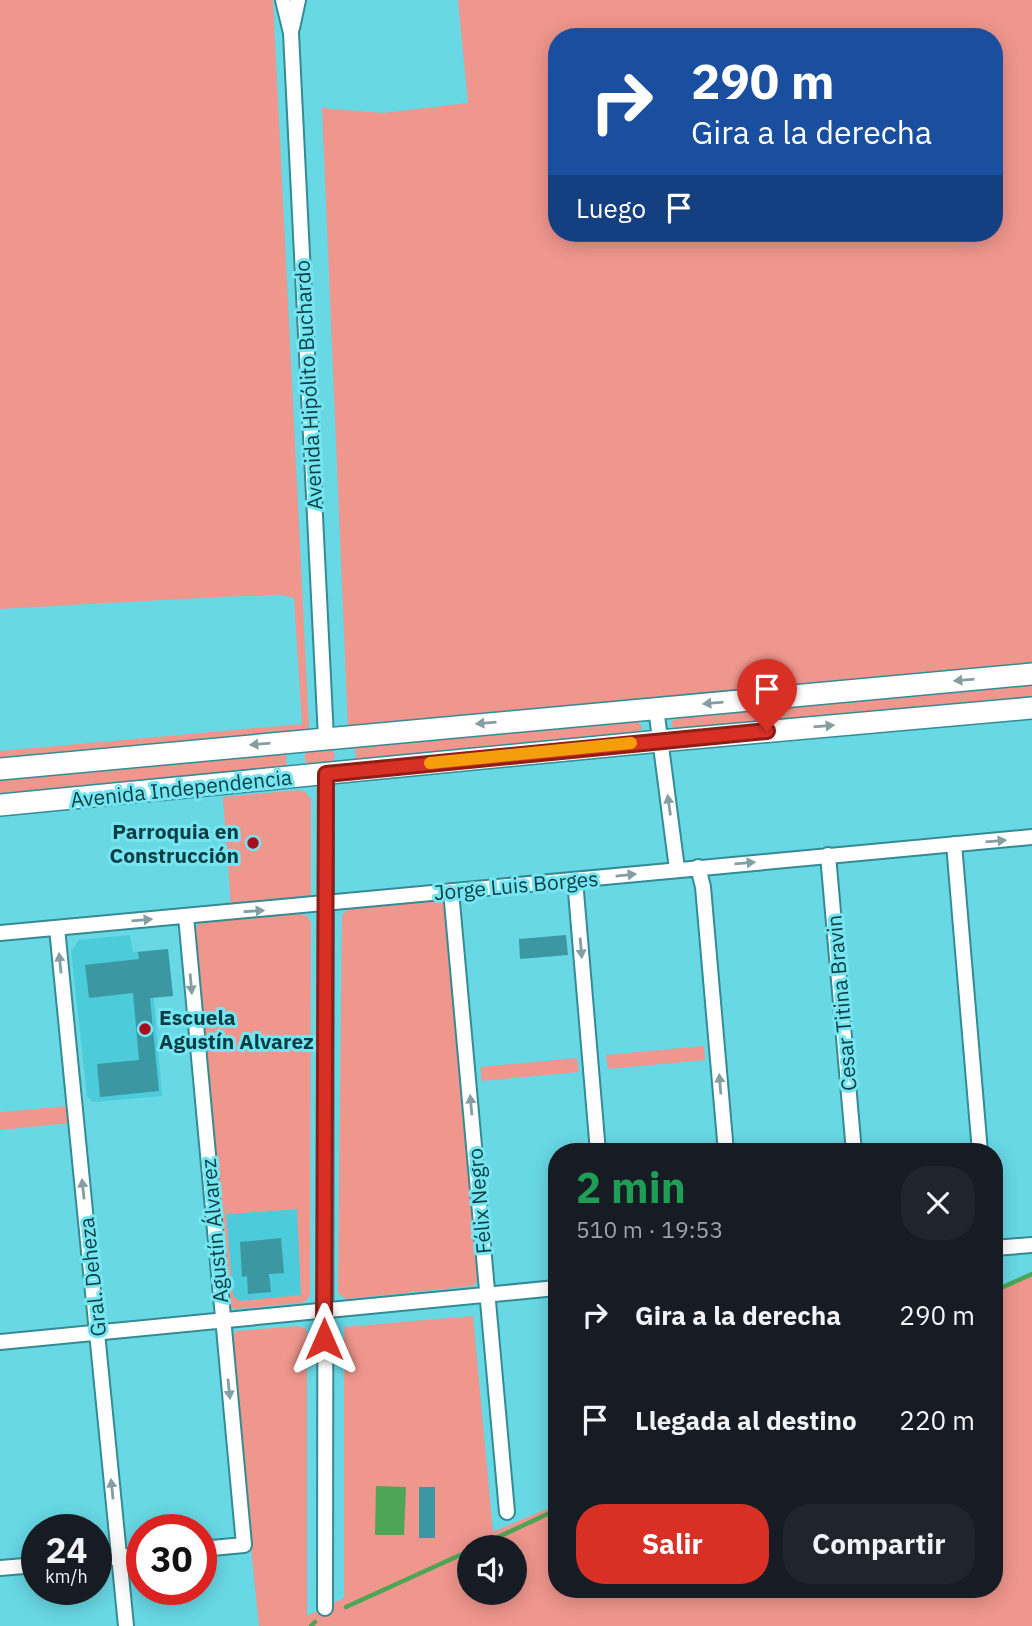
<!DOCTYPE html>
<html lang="es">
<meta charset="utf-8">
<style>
body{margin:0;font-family:"IBM Plex Sans",sans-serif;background:#20242c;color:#f1f3f6;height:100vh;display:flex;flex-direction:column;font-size:26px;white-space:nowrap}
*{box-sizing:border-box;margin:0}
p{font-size:23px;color:#9ea1a6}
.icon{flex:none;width:38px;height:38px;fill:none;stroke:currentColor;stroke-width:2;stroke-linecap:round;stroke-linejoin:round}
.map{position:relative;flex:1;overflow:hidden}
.details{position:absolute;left:548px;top:1143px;width:455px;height:455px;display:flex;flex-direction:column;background:#171b24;border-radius:28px;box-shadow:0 4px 18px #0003}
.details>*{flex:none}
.hud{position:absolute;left:548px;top:28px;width:455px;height:214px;border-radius:28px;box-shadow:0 4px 18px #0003;background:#1a4fa0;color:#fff;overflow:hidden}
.tools{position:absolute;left:457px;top:1535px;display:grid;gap:14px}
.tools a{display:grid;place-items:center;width:70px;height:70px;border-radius:50%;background:#171b24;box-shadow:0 4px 18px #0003;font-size:35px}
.speed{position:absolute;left:21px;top:1514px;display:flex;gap:14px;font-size:35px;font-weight:700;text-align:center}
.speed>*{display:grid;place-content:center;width:91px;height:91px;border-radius:50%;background:#171b24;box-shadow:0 4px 18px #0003;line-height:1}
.speed small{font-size:18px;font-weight:400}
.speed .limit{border:10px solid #d22;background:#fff;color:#111}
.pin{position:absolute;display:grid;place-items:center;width:60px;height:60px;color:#fff;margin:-72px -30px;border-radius:50% 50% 50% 0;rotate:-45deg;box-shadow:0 0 7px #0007}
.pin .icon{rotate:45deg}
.me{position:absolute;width:77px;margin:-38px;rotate:0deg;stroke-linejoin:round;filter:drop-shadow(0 0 5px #0008)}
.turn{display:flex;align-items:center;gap:24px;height:147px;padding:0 28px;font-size:32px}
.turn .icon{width:91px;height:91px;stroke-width:2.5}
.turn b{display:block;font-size:49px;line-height:60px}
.then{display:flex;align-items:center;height:66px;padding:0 28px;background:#0003;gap:14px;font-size:26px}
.round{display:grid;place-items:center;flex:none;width:74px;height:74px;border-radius:28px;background:#20242c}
.summary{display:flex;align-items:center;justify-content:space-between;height:119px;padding:0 28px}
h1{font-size:42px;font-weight:700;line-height:52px;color:#1e9e55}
.button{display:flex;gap:14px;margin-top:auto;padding:14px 28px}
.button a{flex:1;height:80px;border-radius:28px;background:#d93025;color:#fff;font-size:28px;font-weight:700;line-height:80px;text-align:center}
.button a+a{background:#20242c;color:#f1f3f6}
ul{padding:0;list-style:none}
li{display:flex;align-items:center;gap:21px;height:105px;padding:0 28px}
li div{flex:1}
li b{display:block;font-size:26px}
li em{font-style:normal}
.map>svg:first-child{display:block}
</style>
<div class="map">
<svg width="1032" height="1626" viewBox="0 0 1032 1626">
<rect width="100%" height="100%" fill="#68d8e5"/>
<path fill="#4cccda" d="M 130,935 L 133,952 L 168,949 L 173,996 L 154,998 L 162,1096 L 93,1102 L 87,1096 L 71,951 L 79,940 Z
M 298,1209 L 301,1296 L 239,1301 L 233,1296 L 226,1214 Z"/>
<path fill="#ef968d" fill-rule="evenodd" d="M 0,0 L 273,0 L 309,728 L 307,731 L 0,760 L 0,751 L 302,724 L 294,598 L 282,595 L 218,597 L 0,609 Z
M 458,0 L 1032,0 L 1032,665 L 348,728 L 322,108 L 383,113 L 468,103 ZM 556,37 L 994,37 L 994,233 L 556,233 Z
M 1032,683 L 1032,698 L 675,729 L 671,724 L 674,717 Z
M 638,721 L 642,727 L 640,732 L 355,763 L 356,754 L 353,745 Z
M 332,747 L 335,756 L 332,762 L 308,765 C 304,760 304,756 306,750 Z
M 287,750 L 286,760 L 288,770 L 0,793 L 0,777 Z
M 299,790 L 305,792 L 311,799 L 311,896 L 309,899 L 231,907 L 223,797 Z
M 444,899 L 446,901 L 479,1278 L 473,1286 L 346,1299 L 338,1293 L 342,915 L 350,907 Z
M 301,914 L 307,916 L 311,922 L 310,1295 L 307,1300 L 301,1303 L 235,1309 L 228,1305 L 194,932 L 199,923 L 205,921 ZM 297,1209 L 301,1295 L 240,1301 L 233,1296 L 226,1214 Z
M 704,1046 L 705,1060 L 608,1069 L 606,1055 Z
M 577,1058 L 579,1072 L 482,1081 L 480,1067 Z
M 70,1106 L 71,1123 L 0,1130 L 0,1112 Z
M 1032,1276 L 1032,1626 L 259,1626 L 230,1341 L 236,1331 L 299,1326 L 305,1328 L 307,1332 L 307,1616 L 344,1598 L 344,1327 L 473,1316 L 493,1532 L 556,1505 L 556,1589 L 994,1589 L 994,1293 ZM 469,1547 L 514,1547 L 514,1592 L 469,1592 Z"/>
<path fill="#4da656" d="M 376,1486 L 406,1487 L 404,1535 L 375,1535 Z"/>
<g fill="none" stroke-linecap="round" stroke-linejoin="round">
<path stroke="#4da656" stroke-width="4.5" d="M 994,1291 L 1032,1274
M 477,1547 L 556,1510
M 346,1607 L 469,1551
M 311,1626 L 315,1622"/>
</g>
<path fill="#3b97a1" d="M 566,935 L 568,955 L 520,959 L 519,939 Z
M 168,949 L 173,996 L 150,998 L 159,1091 L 100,1097 L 97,1064 L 139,1060 L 133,993 L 89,998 L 85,965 L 139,959 L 138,952 Z
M 281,1238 L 284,1273 L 269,1274 L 271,1292 L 248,1294 L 247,1276 L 242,1277 L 240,1242 Z
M 419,1487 L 435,1487 L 435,1538 L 419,1538 Z"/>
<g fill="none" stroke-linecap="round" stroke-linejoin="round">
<defs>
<path id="minor" d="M 283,0 L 291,33 L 326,738
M 292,28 L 298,0
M 656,708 L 677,869
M 954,844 L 980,1152
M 828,855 L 854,1152
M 698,867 L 703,887 L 726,1152
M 575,880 L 598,1152
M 451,891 L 507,1512
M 186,916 L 244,1545 L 201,1549
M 57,928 L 126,1626
M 0,933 C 344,902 688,869 1032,837
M 994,1248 L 1032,1245
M 0,1342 L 556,1288
M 96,1559 L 142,1555
M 0,1568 L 37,1565
M 325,1608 L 326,773"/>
<path id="secondary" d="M 0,769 L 1032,674
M 0,805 L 660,741 L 1032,708"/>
</defs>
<use href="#minor" stroke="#348b94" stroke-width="18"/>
<use href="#secondary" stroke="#348b94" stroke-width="24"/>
<use href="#minor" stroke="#fff" stroke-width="14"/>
<use href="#secondary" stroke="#fff" stroke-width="21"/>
</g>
<defs><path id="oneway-solid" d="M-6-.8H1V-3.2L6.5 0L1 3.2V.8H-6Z" transform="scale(1.75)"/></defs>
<g fill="#849ea1">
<use href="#oneway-solid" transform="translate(964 680) rotate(175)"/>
<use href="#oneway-solid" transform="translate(713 703) rotate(175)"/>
<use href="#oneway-solid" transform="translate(486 723) rotate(175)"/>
<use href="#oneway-solid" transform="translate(824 726) rotate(-5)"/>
<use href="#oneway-solid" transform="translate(260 744) rotate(175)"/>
<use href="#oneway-solid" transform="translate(669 805) rotate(-98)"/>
<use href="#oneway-solid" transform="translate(996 841) rotate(-5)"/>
<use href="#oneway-solid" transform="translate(745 863) rotate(-5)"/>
<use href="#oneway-solid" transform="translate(626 875) rotate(-6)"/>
<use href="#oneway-solid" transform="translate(254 911) rotate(-4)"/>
<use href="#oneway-solid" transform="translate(142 920) rotate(-5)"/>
<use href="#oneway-solid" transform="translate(581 948) rotate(85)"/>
<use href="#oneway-solid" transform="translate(60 963) rotate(-96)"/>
<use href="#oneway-solid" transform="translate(191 984) rotate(85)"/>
<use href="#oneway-solid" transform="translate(720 1084) rotate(-95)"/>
<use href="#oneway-solid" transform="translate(471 1105) rotate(-95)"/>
<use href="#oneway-solid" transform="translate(83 1189) rotate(-96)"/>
<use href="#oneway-solid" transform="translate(229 1389) rotate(84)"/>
<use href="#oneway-solid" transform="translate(112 1489) rotate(-96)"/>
</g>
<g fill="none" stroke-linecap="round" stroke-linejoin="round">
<defs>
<path id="route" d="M 324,1339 L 326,774 L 767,731"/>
</defs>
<use href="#route" stroke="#8d1f18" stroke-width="18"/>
<use href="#route" stroke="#d93025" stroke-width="12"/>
<path stroke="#f59e0b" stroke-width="12" d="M 430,763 L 631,743"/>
</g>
<g fill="#a60e1b" stroke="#76e5f2" stroke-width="2.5">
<circle cx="253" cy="843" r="7"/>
<circle cx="145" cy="1029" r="7"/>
</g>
<g text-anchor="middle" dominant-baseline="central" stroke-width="6" stroke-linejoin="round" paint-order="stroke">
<g font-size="21" fill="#0a3e43" stroke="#76e5f2">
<text transform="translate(308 385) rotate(-93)">Avenida Hipólito Buchardo</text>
<text transform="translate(181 788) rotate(-6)">Avenida Independencia</text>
<text transform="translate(516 885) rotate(-5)">Jorge Luis Borges</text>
<text transform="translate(841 1003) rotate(-95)">Cesar Titina Bravin</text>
<text transform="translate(479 1201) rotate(-95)">Félix Negro</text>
<text transform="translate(214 1231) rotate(-95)">Agustín Álvarez</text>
<text transform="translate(92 1277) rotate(-96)">Gral. Deheza</text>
</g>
<g font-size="21" font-weight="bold" fill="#0a3e43" stroke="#76e5f2" text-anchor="end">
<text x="239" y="831">Parroquia en<tspan x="239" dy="24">Construcción</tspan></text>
<text x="159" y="1017" text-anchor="start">Escuela<tspan x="159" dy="24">Agustín Alvarez</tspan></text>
</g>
</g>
</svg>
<div class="tools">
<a><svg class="icon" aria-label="sound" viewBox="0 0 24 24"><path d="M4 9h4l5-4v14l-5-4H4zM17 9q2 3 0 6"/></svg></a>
</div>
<div class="speed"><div>24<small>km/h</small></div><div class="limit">30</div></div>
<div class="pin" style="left:767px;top:731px;background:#d93025"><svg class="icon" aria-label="arrive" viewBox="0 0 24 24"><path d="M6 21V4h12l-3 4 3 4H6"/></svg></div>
<svg class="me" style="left:324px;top:1339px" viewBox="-20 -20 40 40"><path d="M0-17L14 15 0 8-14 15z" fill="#d93025" stroke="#fff" stroke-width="4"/></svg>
<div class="hud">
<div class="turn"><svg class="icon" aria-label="right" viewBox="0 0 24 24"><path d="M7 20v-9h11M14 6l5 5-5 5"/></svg><div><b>290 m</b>Gira a la derecha</div></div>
<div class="then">Luego<svg class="icon" aria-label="arrive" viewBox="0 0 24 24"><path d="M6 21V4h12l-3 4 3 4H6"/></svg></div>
</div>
<section class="details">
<div class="summary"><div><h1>2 min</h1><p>510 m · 19:53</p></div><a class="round"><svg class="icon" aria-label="close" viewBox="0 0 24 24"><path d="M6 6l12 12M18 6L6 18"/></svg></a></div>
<ul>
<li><svg class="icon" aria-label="right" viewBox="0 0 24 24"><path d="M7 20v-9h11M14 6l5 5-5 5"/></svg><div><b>Gira a la derecha</b></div><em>290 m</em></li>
<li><svg class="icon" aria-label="arrive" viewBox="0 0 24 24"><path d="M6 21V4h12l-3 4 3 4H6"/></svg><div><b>Llegada al destino</b></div><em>220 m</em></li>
</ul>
<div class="button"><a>Salir</a><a>Compartir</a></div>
</section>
</div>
